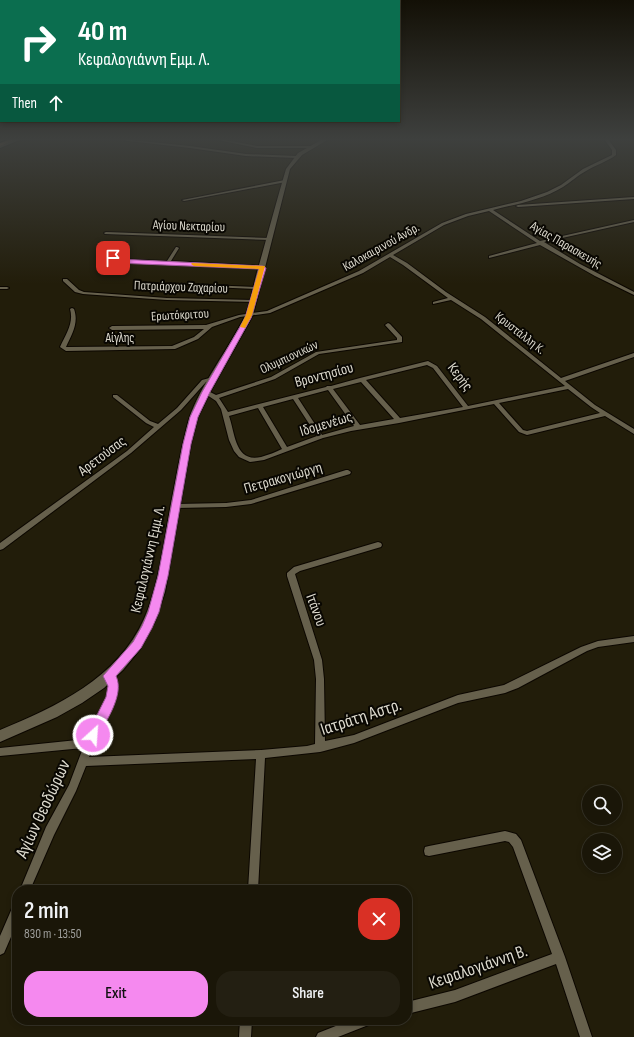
<!DOCTYPE html>
<meta charset="utf-8">
<style>
body{margin:0;font-family:"Sofia Sans Condensed",sans-serif;background:#231f12;color:#f1f3f6;height:100vh;display:flex;flex-direction:column;font-size:15px;white-space:nowrap}
*{box-sizing:border-box;margin:0}
p{font-size:13px;color:#9f9f9c}
.icon{flex:none;width:22px;height:22px;fill:none;stroke:currentColor;stroke-width:2;stroke-linecap:round;stroke-linejoin:round}
.map{position:relative;flex:1;overflow:hidden}
.sheet{position:absolute;left:12px;top:885px;width:400px;height:140px;display:flex;flex-direction:column;background:#1a1608;border-radius:16px;box-shadow:0 2px 6px #0003,0 0 0 1px #383529}
.sheet>*{flex:none}
.guide{position:absolute;left:0px;top:0px;width:400px;height:122px;box-shadow:0 2px 6px #0003,0 0 0 1px #383529;background:#0b6e4f;color:#fff;overflow:hidden}
.fabs{position:absolute;left:582px;top:785px;display:grid;gap:8px}
.fabs a{display:grid;place-items:center;width:40px;height:40px;border-radius:50%;background:#1a1608;box-shadow:0 2px 6px #0003,0 0 0 1px #383529;font-size:20px}
.pin{position:absolute;display:grid;place-items:center;width:34px;height:34px;color:#fff;margin:-17px;border-radius:8px;box-shadow:0 2px 6px #0006}
.me{position:absolute;width:44px;margin:-22px;rotate:26deg;stroke-linejoin:round;filter:drop-shadow(0 0 3px #0008)}
.turn{display:flex;align-items:center;gap:14px;height:84px;padding:0 12px;font-size:18px}
.turn .icon{width:52px;height:52px;stroke-width:2.5}
.turn b{display:block;font-size:28px;line-height:34px}
.then{display:flex;align-items:center;height:38px;padding:0 12px;background:#0003;gap:8px;font-size:15px}
.round{display:grid;place-items:center;flex:none;width:42px;height:42px;border-radius:16px;background:#231f12}
.headline{display:flex;align-items:center;justify-content:space-between;height:68px;padding:0 12px}
h1{font-size:24px;font-weight:600;line-height:30px}
.cta{display:flex;gap:8px;margin-top:auto;padding:8px 12px}
.cta a{flex:1;height:46px;border-radius:16px;background:#f589ef;color:#111;font-size:16px;font-weight:600;line-height:46px;text-align:center}
.cta a+a{background:#231f12;color:#f1f3f6}
.map>svg:first-child{display:block}
</style>
<div class="map">
<svg width="634" height="1037" viewBox="0 0 634 1037">
<rect width="100%" height="100%" fill="#221d0a"/>
<g fill="none" stroke-linecap="round" stroke-linejoin="round">
<defs>
<path id="minor" d="M 2,139 L 7,139 L 0,142 L 0,140 Z
M 17,139 L 22,139 L 0,148 L 0,146 Z
M 111,139 L 122,139 L 190,146 L 246,154 L 297,156 L 299,157 L 297,158 L 246,156 L 190,148 Z
M 213,139 L 220,139 L 257,146 L 310,146 L 312,147 L 310,148 L 257,148 Z
M 604,139 L 608,139 L 616,150 L 616,155 C 607,162 595,165 586,171 C 578,175 571,182 563,187 C 542,200 516,204 493,210 L 540,241 L 634,220 L 634,222 L 544,242 L 580,264 L 634,292 L 634,295 L 595,276 L 540,245 L 489,258 L 489,256 L 537,243 L 489,211 L 468,216 L 444,225 L 393,255 L 407,263 L 446,292 L 485,317 L 561,378 L 634,353 L 634,357 L 565,381 L 595,405 L 634,429 L 634,434 L 605,416 L 527,435 L 519,432 L 494,404 L 399,423 L 351,431 L 323,438 L 264,460 L 250,462 L 239,457 L 234,451 L 229,440 L 221,409 L 216,401 L 204,393 L 204,391 L 208,391 L 216,395 L 271,377 L 316,352 L 397,340 L 397,338 L 385,325 L 388,323 L 390,324 L 402,337 L 402,342 L 319,354 L 275,379 L 219,398 L 228,412 L 326,387 L 327,386 L 331,386 L 360,378 L 428,361 L 437,366 L 468,406 L 565,386 L 481,319 L 451,300 L 433,304 L 433,302 L 448,298 L 403,265 L 390,257 L 363,273 L 270,313 L 240,317 L 212,327 L 198,339 L 175,349 L 66,351 L 60,347 C 66,334 74,323 70,309 L 72,308 L 74,309 C 79,323 72,334 66,347 L 67,347 L 172,346 L 194,337 L 204,329 L 112,330 L 109,328 L 112,326 L 206,325 L 239,315 L 267,311 L 359,271 L 442,223 L 466,214 L 521,201 L 547,192 L 561,185 L 583,169 L 612,155 L 612,150 ZM 427,365 L 433,368 L 463,407 L 400,418 L 366,380 ZM 361,382 L 394,419 L 360,425 L 333,389 ZM 568,389 L 591,407 L 600,413 L 527,431 L 523,430 L 499,403 ZM 328,390 L 354,426 L 322,435 L 298,398 ZM 293,399 L 317,436 L 287,447 L 263,407 ZM 258,408 L 282,449 C 276,452 268,455 261,457 C 235,463 235,433 229,416 Z
M 285,180 L 286,182 L 184,201 L 182,200 Z
M 634,197 L 634,199 L 518,207 L 516,206 L 518,205 Z
M 106,232 L 270,238 L 272,239 L 270,240 L 105,234 L 104,233 Z
M 123,242 L 126,243 L 116,257 L 116,259 L 167,261 L 176,247 L 177,247 L 179,248 L 171,261 L 263,266 L 265,267 L 263,268 L 112,261 L 112,257 Z
M 63,279 L 67,279 L 79,290 L 84,292 L 167,298 L 254,300 L 256,301 L 254,302 L 167,300 L 83,294 L 75,292 L 63,281 Z
M 208,285 L 258,287 L 260,288 L 258,289 L 210,287 L 208,286 Z
M 0,287 L 7,287 L 9,288 L 7,289 L 0,289 Z
M 213,377 L 215,378 L 215,380 L 206,382 L 181,410 L 131,453 L 3,549 L 0,550 L 0,543 L 127,451 L 154,427 L 146,423 L 113,397 L 113,395 L 117,395 L 150,421 L 158,424 L 177,408 L 202,380 Z
M 346,470 L 348,470 L 351,472 L 350,474 L 251,504 L 226,507 L 176,508 L 173,506 L 176,504 L 226,503 L 251,500 Z
M 378,542 L 381,543 L 382,545 L 381,547 L 300,571 L 295,574 L 322,660 L 324,679 L 325,741 L 354,735 L 458,695 L 504,685 L 581,647 L 598,641 L 634,636 L 634,642 L 598,647 L 587,651 L 518,688 L 505,693 L 458,703 L 354,743 L 324,751 L 320,752 L 265,758 L 258,890 L 248,890 L 256,759 L 86,766 L 76,791 L 54,835 L 30,890 L 20,890 L 46,827 L 69,785 L 83,748 L 0,756 L 0,748 L 87,739 C 92,725 109,700 110,687 C 110,683 106,680 105,676 L 106,673 L 109,672 L 112,673 L 117,682 L 118,687 L 115,698 L 97,736 L 89,757 L 261,750 L 307,746 L 315,744 L 316,679 L 314,660 L 287,576 L 287,573 L 294,567 Z
M 505,831 L 516,834 L 521,840 L 565,957 L 592,1037 L 580,1037 L 556,964 L 455,1002 L 407,1014 L 407,1002 L 455,990 L 552,954 L 513,847 L 509,842 L 505,841 L 429,856 L 425,855 L 424,851 L 425,847 L 429,846 Z
M 17,904 L 17,923 L 4,953 L 0,955 L 0,936 L 13,906 Z
M 240,1020 L 252,1020 L 251,1037 L 239,1037 Z
M 351,1020 L 373,1020 L 371,1024 L 338,1037 L 316,1037 L 318,1033 Z"/>
<path id="secondary" d="M 323,139 L 329,139 L 302,155 L 290,169 L 253,315 L 210,392 L 198,417 L 191,444 L 165,592 L 155,621 L 140,649 L 123,670 L 104,688 L 82,703 L 57,717 L 0,742 L 0,730 C 56,707 118,678 144,619 C 160,584 165,532 173,493 C 178,468 182,443 189,419 C 200,385 229,349 245,316 C 251,303 253,286 257,272 C 267,237 276,203 286,169 L 298,153 Z"/>
<path id="primary" d="M 11,139 L 17,139 L 0,146 L 0,143 Z"/>
</defs>
<use href="#minor" stroke="#0c0700" stroke-width="2"/>
<use href="#secondary" stroke="#0c0700" stroke-width="2"/>
<use href="#primary" stroke="#0c0700" stroke-width="2"/>
<use href="#minor" fill="#66604c" fill-rule="evenodd"/>
<use href="#secondary" fill="#66604c" fill-rule="evenodd"/>
<use href="#primary" fill="#b4845a" fill-rule="evenodd"/>
</g>
<linearGradient id="sky" x2="0" y2="1"><stop stop-color="#131006"/><stop offset="0.49" stop-color="#3e403e"/><stop offset="1" stop-color="#3e403e" stop-opacity="0"/></linearGradient>
<rect width="634" height="284" fill="url(#sky)"/>
<path fill="#f589ef" stroke="#9f599b" d="M 111,257 L 115,257 L 117,259 L 263,266 L 266,268 L 251,318 L 210,392 L 198,417 L 191,444 L 168,576 L 159,612 L 152,628 L 141,648 L 116,676 C 125,695 105,722 97,739 L 93,741 L 88,739 L 87,735 L 106,697 L 108,686 L 103,676 L 133,642 L 142,626 L 148,612 L 158,576 L 183,444 L 190,417 L 202,392 L 245,318 L 259,269 L 117,263 L 112,262 Z"/>
<path fill="#f59e0b" d="M 192,263 L 265,266 L 252,315 L 245,328 L 240,327 L 246,315 L 259,269 L 194,266 L 191,264 Z"/>
<g text-anchor="middle" dominant-baseline="central" stroke-width="4" stroke-linejoin="round" paint-order="stroke">
<g font-size="13" fill="#dcd9cd" stroke="#090702">
<text transform="translate(189 226) rotate(2)">Αγίου Νεκταρίου</text>
<text transform="translate(566 245) rotate(30)">Αγίας Παρασκευής</text>
<text transform="translate(381 247) rotate(-29)">Καλοκαιρινού Ανδρ.</text>
<text transform="translate(181 287) rotate(2)">Πατριάρχου Ζαχαρίου</text>
<text transform="translate(180 315) rotate(-3)">Ερωτόκριτου</text>
<text transform="translate(520 333) rotate(38)">Κρυστάλλη Κ.</text>
<text x="120" y="338">Αίγλης</text>
<text transform="translate(289 357) rotate(-25)">Ολυμπιονικών</text>
</g>
<g font-size="15" fill="#dcd9cd" stroke="#090702">
<text transform="translate(324 375) rotate(-15)">Βροντησίου</text>
<text transform="translate(460 377) rotate(52)">Κερής</text>
<text transform="translate(326 424) rotate(-17)">Ιδομενέως</text>
<text transform="translate(102 456) rotate(-37)">Αρετούσας</text>
<text transform="translate(283 478) rotate(-16)">Πετρακογιώργη</text>
<text transform="translate(148 559) rotate(-77)">Κεφαλογιάννη Εμμ. Λ.</text>
<text transform="translate(316 610) rotate(70)">Ιτάνου</text>
</g>
<g font-size="18" fill="#dcd9cd" stroke="#090702">
<text transform="translate(361 717) rotate(-18)">Ιατράτη Αστρ.</text>
<text transform="translate(43 809) rotate(-65)">Αγίων Θεοδώρων</text>
<text transform="translate(478 967) rotate(-19)">Κεφαλογιάννη Β.</text>
</g>
</g>
</svg>
<div class="fabs">
<a><svg class="icon" aria-label="search" viewBox="0 0 24 24"><circle cx="10" cy="10" r="6"/><path d="M15 15l6 6"/></svg></a>
<a><svg class="icon" aria-label="layers" viewBox="0 0 24 24"><path d="M12 4l9 5-9 5-9-5zM3 14l9 5 9-5"/></svg></a>
</div>
<div class="pin" style="left:113px;top:258px;background:#d93025"><svg class="icon" aria-label="arrive" viewBox="0 0 24 24"><path d="M6 21V4h12l-3 4 3 4H6"/></svg></div>
<svg class="me" style="left:93px;top:735px" viewBox="-20 -20 40 40"><circle r="17" fill="#f589ef" stroke="#fff" stroke-width="3"/><path d="M0-11L8 9 0 5-8 9z" fill="#fff"/></svg>
<div class="guide">
<div class="turn"><svg class="icon" aria-label="right" viewBox="0 0 24 24"><path d="M7 20v-9h11M14 6l5 5-5 5"/></svg><div><b>40 m</b>Κεφαλογιάννη Εμμ. Λ.</div></div>
<div class="then">Then<svg class="icon" aria-label="ahead" viewBox="0 0 24 24"><path d="M12 20V5M6 11l6-6 6 6"/></svg></div>
</div>
<section class="sheet">
<div class="headline"><div><h1>2 min</h1><p>830 m · 13:50</p></div><a class="round" style="background:#d93025;color:#fff"><svg class="icon" aria-label="close" viewBox="0 0 24 24"><path d="M6 6l12 12M18 6L6 18"/></svg></a></div>
<div class="cta"><a>Exit</a><a>Share</a></div>
</section>
</div>
